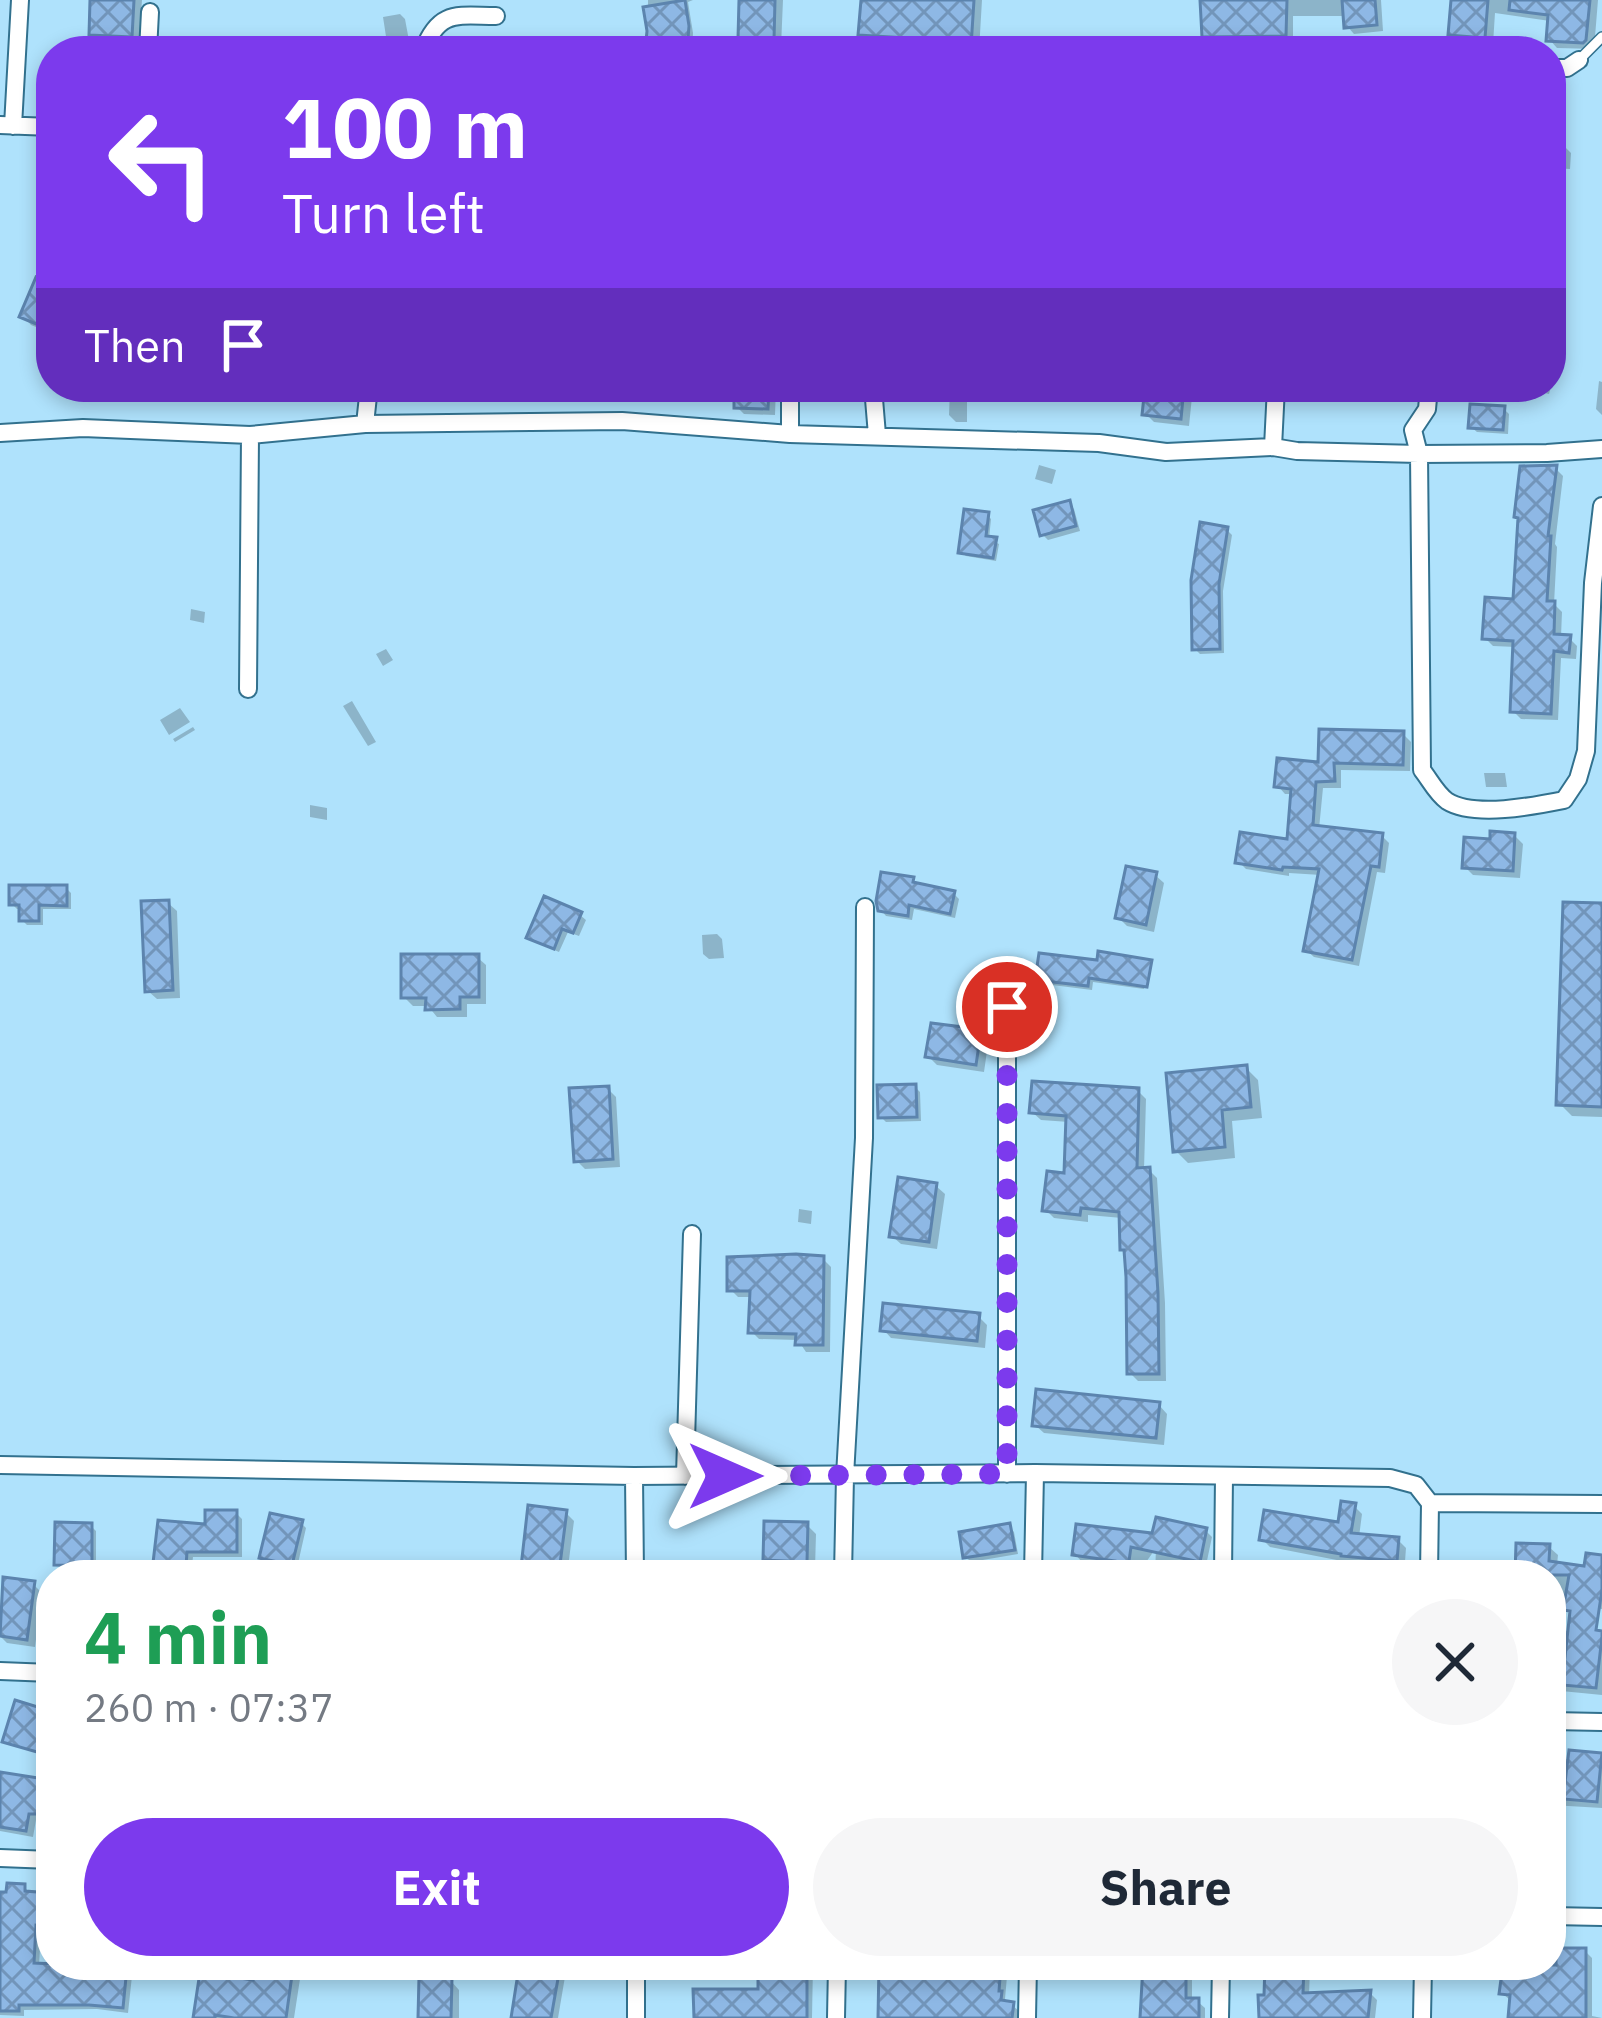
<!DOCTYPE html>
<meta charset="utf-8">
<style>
body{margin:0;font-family:"IBM Plex Sans",sans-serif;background:#f6f6f7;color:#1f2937;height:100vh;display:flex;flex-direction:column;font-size:45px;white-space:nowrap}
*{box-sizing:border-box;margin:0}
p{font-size:39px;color:#747a83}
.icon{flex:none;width:66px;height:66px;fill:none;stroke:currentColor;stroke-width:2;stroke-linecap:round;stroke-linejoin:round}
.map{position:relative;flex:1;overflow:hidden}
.side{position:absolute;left:36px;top:1560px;width:1530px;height:420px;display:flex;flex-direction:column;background:#fff;border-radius:48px;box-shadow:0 6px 18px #0003}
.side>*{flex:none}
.guide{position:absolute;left:36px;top:36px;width:1530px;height:366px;border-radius:48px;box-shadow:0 6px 18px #0003;background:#7c3aed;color:#fff;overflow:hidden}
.pin{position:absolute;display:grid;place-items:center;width:102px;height:102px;color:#fff;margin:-51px;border:6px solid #fff;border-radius:50%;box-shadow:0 3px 12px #0007}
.me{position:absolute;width:132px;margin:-66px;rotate:90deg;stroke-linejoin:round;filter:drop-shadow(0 0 9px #0008)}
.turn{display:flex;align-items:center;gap:42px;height:252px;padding:0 48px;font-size:54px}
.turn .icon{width:156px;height:156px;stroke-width:2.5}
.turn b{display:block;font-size:84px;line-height:102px}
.then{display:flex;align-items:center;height:114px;padding:0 48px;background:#0003;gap:24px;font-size:45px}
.round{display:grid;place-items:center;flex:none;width:126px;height:126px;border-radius:63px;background:#f6f6f7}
.overview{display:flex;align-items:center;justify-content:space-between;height:204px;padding:0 48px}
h1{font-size:72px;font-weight:800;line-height:90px;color:#1e9e55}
.button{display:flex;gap:24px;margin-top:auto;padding:24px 48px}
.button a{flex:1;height:138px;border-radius:72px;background:#7c3aed;color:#fff;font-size:48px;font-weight:800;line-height:138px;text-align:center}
.button a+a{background:#f6f6f7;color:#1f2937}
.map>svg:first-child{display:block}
</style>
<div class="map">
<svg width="1602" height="2018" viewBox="0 0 1602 2018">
<defs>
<pattern id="building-cross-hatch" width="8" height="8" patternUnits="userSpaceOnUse" patternTransform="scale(3)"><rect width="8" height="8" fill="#8eb8e5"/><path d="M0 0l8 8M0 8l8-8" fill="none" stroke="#7295ba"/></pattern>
</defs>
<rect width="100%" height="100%" fill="#afe2fc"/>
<path fill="#0003" d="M 93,0 L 142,0 L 139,44 L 100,42 L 92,34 Z
M 648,0 L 693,0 L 688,2 L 693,33 L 692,51 L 648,51 Z
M 742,0 L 783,0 L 781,47 L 750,46 L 741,38 Z
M 864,0 L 982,0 L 979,51 L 933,51 L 928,46 L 870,42 L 861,34 Z
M 1203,0 L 1381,0 L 1383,31 L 1354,34 L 1347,26 L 1346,16 L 1293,16 L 1293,42 L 1212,44 L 1205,36 Z
M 1454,0 L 1598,0 L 1594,49 L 1557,48 L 1549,39 L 1550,21 L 1495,13 L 1493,44 L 1459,42 L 1451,34 Z
M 400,14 L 405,19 L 410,46 L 392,49 L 387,43 L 383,17 Z
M 196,47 L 236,51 L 196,51 Z
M 1551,113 L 1559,120 L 1559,146 L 1564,146 L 1571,153 L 1570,169 L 1551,168 Z
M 1551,271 L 1556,271 L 1562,278 L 1559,341 L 1551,385 Z
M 48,286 L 51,288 L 51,333 L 31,325 L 23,316 Z
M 1599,381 L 1602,382 L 1602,415 L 1596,409 Z
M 737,387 L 776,387 L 775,415 L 744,414 L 737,407 Z
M 950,387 L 967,387 L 967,422 L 956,422 L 949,415 Z
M 1149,387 L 1193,387 L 1189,426 L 1154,422 L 1146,414 Z
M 1517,387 L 1551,387 L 1549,394 Z
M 1504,409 L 1509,414 L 1508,434 L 1477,432 L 1471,427 Z
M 1039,465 L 1056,470 L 1052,484 L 1035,479 Z
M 1555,468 L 1563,476 L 1555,544 L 1557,547 L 1554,604 L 1562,612 L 1561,637 L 1569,638 L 1577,646 L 1576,659 L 1561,658 L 1558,720 L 1521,719 L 1513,711 L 1516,647 L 1493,646 L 1485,638 L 1516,602 Z
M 1069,504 L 1074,509 L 1080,531 L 1048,540 L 1043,535 Z
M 987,515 L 991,519 L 989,539 L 999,544 L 996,561 L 966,556 L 962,552 Z
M 1227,530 L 1232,535 L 1223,591 L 1224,653 L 1200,654 L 1195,649 Z
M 191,609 L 205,612 L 204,623 L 190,620 Z
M 386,649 L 393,660 L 383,666 L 376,654 Z
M 352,701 L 376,742 L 368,746 L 343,706 Z
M 180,708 L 190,722 L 169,735 L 160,720 Z
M 193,727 L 195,730 L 175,742 L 173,739 Z
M 1403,734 L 1411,742 L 1410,771 L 1341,770 L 1341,788 L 1323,788 L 1319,829 L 1381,835 L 1389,843 L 1385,873 L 1377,872 L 1359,966 L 1314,957 L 1306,950 L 1321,875 L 1289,873 L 1289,876 L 1246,869 L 1239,862 L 1290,842 L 1293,794 L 1285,794 L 1278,786 L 1321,765 Z
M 1484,773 L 1505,773 L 1507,787 L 1486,787 Z
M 310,805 L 327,808 L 327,820 L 310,817 Z
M 1514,835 L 1523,844 L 1520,878 L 1473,875 L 1465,867 L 1493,842 Z
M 1155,875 L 1164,883 L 1154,932 L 1127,926 L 1118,917 Z
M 913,880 L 919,886 L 954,894 L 959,899 L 955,918 L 914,909 L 912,920 L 886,916 L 881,910 Z
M 66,888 L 71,893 L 71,909 L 43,909 L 43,925 L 27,925 L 22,920 L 22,909 L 17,909 L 12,904 Z
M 168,903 L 177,911 L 180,998 L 157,999 L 148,991 Z
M 1602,906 L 1602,1117 L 1572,1116 L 1560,1104 Z
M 580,915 L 586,920 L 579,936 L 568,932 L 559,952 L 535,942 L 530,937 Z
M 717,934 L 722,939 L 724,958 L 709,959 L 703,954 L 702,935 Z
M 477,957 L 486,965 L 486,1004 L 467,1004 L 467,1017 L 437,1017 L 428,1006 L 413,1006 L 404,997 Z
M 1148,962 L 1144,989 L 1093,982 L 1092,990 L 1044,984 L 1038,979 L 1100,963 Z
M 982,1021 L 990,1030 L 984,1072 L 937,1065 L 928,1056 Z
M 1246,1068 L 1258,1080 L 1262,1118 L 1232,1121 L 1235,1158 L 1188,1163 L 1176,1151 Z
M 915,1087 L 920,1092 L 921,1121 L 886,1122 L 881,1117 Z
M 608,1089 L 616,1097 L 620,1167 L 585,1169 L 576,1160 Z
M 1138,1091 L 1146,1099 L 1144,1170 L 1149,1170 L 1157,1178 L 1165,1303 L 1166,1381 L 1138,1381 L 1130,1373 L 1127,1252 L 1122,1218 L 1088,1215 L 1088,1222 L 1054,1218 L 1046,1210 L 1067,1176 L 1069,1122 L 1041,1120 L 1032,1112 Z
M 936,1186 L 945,1194 L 937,1249 L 901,1244 L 892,1236 Z
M 799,1209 L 812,1211 L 811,1224 L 798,1222 Z
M 823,1259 L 831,1267 L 830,1352 L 806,1352 L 798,1340 L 759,1339 L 751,1331 L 752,1297 L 738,1297 L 730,1289 Z
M 978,1316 L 987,1325 L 985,1348 L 891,1338 L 883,1329 Z
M 1159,1405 L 1167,1414 L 1164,1445 L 1044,1433 L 1035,1425 Z
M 1354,1506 L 1362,1514 L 1359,1537 L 1398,1540 L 1406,1548 L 1404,1575 L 1346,1575 L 1347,1562 L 1270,1547 L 1262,1539 L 1341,1525 Z
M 531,1509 L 566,1513 L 574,1521 L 567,1575 L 523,1575 Z
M 236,1513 L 242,1519 L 242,1557 L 193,1557 L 191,1575 L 156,1575 L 160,1523 L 208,1528 Z
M 301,1523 L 306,1528 L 297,1568 L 268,1562 L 263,1557 Z
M 807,1525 L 816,1534 L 815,1569 L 775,1568 L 766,1559 Z
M 91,1526 L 96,1531 L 96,1570 L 63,1569 L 57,1564 Z
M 1009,1526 L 1014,1532 L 1018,1554 L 971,1562 L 966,1557 Z
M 1206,1531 L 1212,1537 L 1204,1575 L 1155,1575 L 1156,1548 L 1137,1575 L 1108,1575 L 1115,1565 L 1081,1561 L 1075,1554 L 1156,1536 Z
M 1549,1547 L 1558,1555 L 1557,1565 L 1586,1570 L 1602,1558 L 1602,1609 L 1551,1606 L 1551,1575 L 1518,1575 Z
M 895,1569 L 938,1569 L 944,1575 L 895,1575 Z
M 6,1580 L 33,1584 L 42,1593 L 35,1647 L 7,1643 L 0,1636 Z
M 1551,1629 L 1602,1635 L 1602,1695 L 1551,1690 Z
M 1551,1757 L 1571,1760 L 1602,1757 L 1602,1808 L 1551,1805 Z
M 0,1775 L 51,1783 L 51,1820 L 36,1820 L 33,1837 L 0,1831 Z
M 24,1887 L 30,1893 L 51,1896 L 51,1930 L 41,1930 L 39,1966 L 128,1965 L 127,1970 L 132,1976 L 128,2013 L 97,2009 L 24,2010 L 24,2016 L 0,2015 L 0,1895 Z
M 1585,1951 L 1592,1958 L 1592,2016 L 1602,2018 L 1511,2018 L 1510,2000 L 1502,1993 L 1506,1965 L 1551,1965 L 1551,1955 Z
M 522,1965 L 567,1965 L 558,2018 L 514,2018 Z
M 761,1965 L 813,1965 L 812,2018 L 697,2018 L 761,1992 Z
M 884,1965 L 1008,1965 L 1005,1999 L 1020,2012 L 1019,2018 L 881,2018 Z
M 1076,1965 L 1117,1965 L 1116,1979 L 1085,1977 L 1076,1969 Z
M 1146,1965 L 1192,1965 L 1192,2001 L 1197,2001 L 1205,2008 L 1205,2018 L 1144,2018 Z
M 1268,1965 L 1413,1965 L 1408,1980 L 1398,1976 L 1310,1967 L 1309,1996 L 1370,1993 L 1377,2000 L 1375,2018 L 1262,2018 L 1267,1998 Z
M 291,1970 L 300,1979 L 294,2018 L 196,2018 L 255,1984 Z
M 451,1981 L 459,1990 L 459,2018 L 421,2018 Z"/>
<path fill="url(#building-cross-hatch)" stroke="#5c84ae" stroke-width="3" d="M 90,0 L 134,0 L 132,37 L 89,35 Z
M 685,0 L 689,26 L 687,51 L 645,51 L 647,31 L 643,7 Z
M 739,0 L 775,0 L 774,40 L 738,39 Z
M 861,0 L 974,0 L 971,47 L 922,44 L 922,39 L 858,35 Z
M 1200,0 L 1287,0 L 1286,36 L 1202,37 Z
M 1342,0 L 1375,0 L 1377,25 L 1344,28 Z
M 1451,0 L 1488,0 L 1485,38 L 1448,35 Z
M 1510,0 L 1590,0 L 1586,40 L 1583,43 L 1546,41 L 1548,15 L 1509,10 Z
M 36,277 L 50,283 L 44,299 L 51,303 L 51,330 L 19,317 Z
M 734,387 L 769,387 L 768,409 L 734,408 Z
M 1145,387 L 1184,387 L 1181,419 L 1142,415 Z
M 1470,404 L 1505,406 L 1503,430 L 1468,428 Z
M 1557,465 L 1548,536 L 1551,536 L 1547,601 L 1555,601 L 1554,634 L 1571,635 L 1569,653 L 1554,651 L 1551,714 L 1510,712 L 1513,641 L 1482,639 L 1485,597 L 1513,599 L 1518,518 L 1514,517 L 1520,466 Z
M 1070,500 L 1076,526 L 1040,536 L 1033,510 Z
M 964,509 L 989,512 L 986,536 L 997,537 L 993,558 L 958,553 Z
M 1200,522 L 1228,527 L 1219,584 L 1220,649 L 1192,650 L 1191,580 Z
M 1319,729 L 1404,731 L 1403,765 L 1334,763 L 1335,781 L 1316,782 L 1313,825 L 1383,833 L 1379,867 L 1371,866 L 1352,960 L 1303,951 L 1319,869 L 1283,867 L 1282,870 L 1235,863 L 1240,832 L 1287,839 L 1291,789 L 1274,787 L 1277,758 L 1318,762 Z
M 1490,831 L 1515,833 L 1513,871 L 1462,868 L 1464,837 L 1490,839 Z
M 1126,866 L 1157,872 L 1146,925 L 1115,918 Z
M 881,872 L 914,877 L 913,882 L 955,891 L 950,914 L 909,905 L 908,916 L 878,911 L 876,901 Z
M 9,885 L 67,885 L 67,906 L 39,905 L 39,921 L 19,921 L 19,905 L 9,905 Z
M 544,896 L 582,912 L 573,933 L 562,929 L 554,949 L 526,938 Z
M 169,900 L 173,990 L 145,992 L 141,901 Z
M 1563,902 L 1602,903 L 1602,1107 L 1556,1105 Z
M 1098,951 L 1152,960 L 1147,987 L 1089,978 L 1088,986 L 1035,980 L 1039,953 L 1097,960 Z
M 401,954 L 479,954 L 479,997 L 460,997 L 460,1009 L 425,1010 L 426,998 L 401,998 Z
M 964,1015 L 983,1018 L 976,1065 L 925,1057 L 931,1023 L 963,1027 Z
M 1247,1065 L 1251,1107 L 1222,1110 L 1225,1147 L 1173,1152 L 1166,1073 Z
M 1032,1081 L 1139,1088 L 1137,1168 L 1150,1167 L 1158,1293 L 1159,1374 L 1127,1374 L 1126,1277 L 1124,1250 L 1120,1250 L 1119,1212 L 1081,1208 L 1080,1215 L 1042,1211 L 1047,1171 L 1064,1173 L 1066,1116 L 1029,1113 Z
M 916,1084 L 917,1117 L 878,1118 L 877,1085 Z
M 609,1086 L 613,1159 L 574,1162 L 569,1088 Z
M 898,1177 L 937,1183 L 929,1242 L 889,1237 Z
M 796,1254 L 824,1256 L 823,1345 L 795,1345 L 796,1334 L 748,1333 L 750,1291 L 727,1291 L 727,1257 Z
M 883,1303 L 980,1313 L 977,1341 L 880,1331 Z
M 1036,1389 L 1160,1402 L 1156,1438 L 1032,1426 Z
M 1341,1501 L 1356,1503 L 1351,1533 L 1399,1537 L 1397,1561 L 1341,1556 L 1341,1554 L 1259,1540 L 1264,1510 L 1338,1522 Z
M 528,1505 L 567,1510 L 559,1572 L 521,1567 Z
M 205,1510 L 237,1510 L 237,1552 L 187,1552 L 186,1566 L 153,1563 L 158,1520 L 205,1524 Z
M 270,1513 L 303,1520 L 292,1565 L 259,1558 Z
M 1156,1517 L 1207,1528 L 1200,1562 L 1131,1547 L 1127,1575 L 1104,1575 L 1114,1561 L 1072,1555 L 1076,1524 L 1152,1533 Z
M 764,1521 L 808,1522 L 807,1562 L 763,1560 Z
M 55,1522 L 92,1523 L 92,1566 L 54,1565 Z
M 1010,1523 L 1015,1550 L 963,1558 L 959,1532 Z
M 1516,1543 L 1550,1544 L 1549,1561 L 1584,1566 L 1586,1553 L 1602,1555 L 1602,1590 L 1596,1630 L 1602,1631 L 1602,1637 L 1596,1688 L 1562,1685 L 1570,1611 L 1563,1610 L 1569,1575 L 1515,1575 Z
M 3,1577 L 35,1581 L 27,1640 L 0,1636 Z
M 15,1700 L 51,1711 L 51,1756 L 2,1742 Z
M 1569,1750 L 1602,1753 L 1597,1802 L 1563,1799 Z
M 0,1772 L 51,1780 L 51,1814 L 29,1814 L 26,1831 L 0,1827 Z
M 7,1883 L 25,1884 L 25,1891 L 51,1893 L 51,1926 L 36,1925 L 34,1963 L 127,1967 L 123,2008 L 89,2005 L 19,2005 L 19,2011 L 0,2011 L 0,1892 L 6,1892 Z
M 1556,1948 L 1586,1948 L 1586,2018 L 1508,2018 L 1510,1995 L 1499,1994 L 1503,1965 L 1556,1965 Z
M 255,1965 L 293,1968 L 286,2018 L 234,2018 L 215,2015 L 215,2018 L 193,2018 L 200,1972 L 253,1980 Z
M 758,1965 L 807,1965 L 807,2018 L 694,2018 L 693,1989 L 758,1989 Z
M 879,1965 L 1001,1965 L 999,1991 L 1002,1991 L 1001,2000 L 1014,2002 L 1012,2018 L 878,2018 Z
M 1143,1965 L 1186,1965 L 1186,1998 L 1199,1998 L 1199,2018 L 1140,2018 Z
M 1265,1965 L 1304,1965 L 1303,1993 L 1371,1990 L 1368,2018 L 1259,2018 L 1258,1995 L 1264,1995 Z
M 519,1967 L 559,1973 L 551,2018 L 511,2018 Z
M 419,1977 L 452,1978 L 451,2018 L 418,2018 Z"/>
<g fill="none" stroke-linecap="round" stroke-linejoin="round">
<defs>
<path id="lane" d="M 1579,60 L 1602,37"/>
<path id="street" d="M 148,51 L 150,12
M 423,51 C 439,9 457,16 496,16
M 1551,68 L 1567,68 L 1579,60
M 0,125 L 51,127
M 13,126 L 20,0
M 873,387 L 877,435
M 1429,387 L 1427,409 L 1413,430 L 1419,454 L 1422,770 C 1430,780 1436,793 1447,801 C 1474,818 1534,806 1564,800 L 1578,779 L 1586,751 L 1593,583 L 1602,506
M 365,424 L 369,387
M 0,433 L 83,428 L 250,435 L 365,424 L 622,421 L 790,434 L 1099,443 L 1166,452 L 1273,447 L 1297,451 L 1419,454 L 1547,453 L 1602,449
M 790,434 L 790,387
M 1273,447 L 1276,387
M 248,689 L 250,435
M 1007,1007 L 1007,1474
M 0,1465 L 634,1476 L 1035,1473 L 1390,1478 L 1416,1485 L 1430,1503 L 1602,1504
M 634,1476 L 635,1575
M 685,1476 L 692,1234
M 843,1575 L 845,1476 L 864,1138 L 865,907
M 1033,1575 L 1035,1473
M 1223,1575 L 1224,1476
M 1429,1575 L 1430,1503
M 0,1671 L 51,1673
M 1551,1721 L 1602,1722
M 0,1858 L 51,1860
M 1551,1916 L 1602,1917
M 636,2018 L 636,1965
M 836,2018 L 837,1965
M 1027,2018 L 1028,1965
M 1220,2018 L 1221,1965
M 1422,2018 L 1423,1965"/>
</defs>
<use href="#lane" stroke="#32718e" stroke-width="12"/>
<use href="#street" stroke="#32718e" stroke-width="20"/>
<use href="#lane" stroke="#fff" stroke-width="9"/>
<use href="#street" stroke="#fff" stroke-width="16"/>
</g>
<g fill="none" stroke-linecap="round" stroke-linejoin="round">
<path stroke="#7c3aed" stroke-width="21" stroke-dasharray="0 37.8" d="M 725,1476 L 1007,1474 L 1007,1007"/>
</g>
</svg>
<div class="pin" style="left:1007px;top:1007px;background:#d93025"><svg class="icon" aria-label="arrive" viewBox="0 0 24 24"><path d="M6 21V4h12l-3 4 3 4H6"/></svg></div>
<svg class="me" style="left:725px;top:1476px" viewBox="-20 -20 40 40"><path d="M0-17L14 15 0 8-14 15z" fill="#7c3aed" stroke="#fff" stroke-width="4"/></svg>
<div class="guide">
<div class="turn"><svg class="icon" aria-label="left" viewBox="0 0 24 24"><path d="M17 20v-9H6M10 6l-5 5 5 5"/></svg><div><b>100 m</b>Turn left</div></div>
<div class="then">Then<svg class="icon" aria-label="arrive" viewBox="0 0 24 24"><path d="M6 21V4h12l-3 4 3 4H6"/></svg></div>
</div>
<section class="side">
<div class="overview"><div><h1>4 min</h1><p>260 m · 07:37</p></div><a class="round"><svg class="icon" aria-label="close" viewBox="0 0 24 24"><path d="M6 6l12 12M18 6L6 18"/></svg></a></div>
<div class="button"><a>Exit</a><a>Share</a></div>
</section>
</div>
